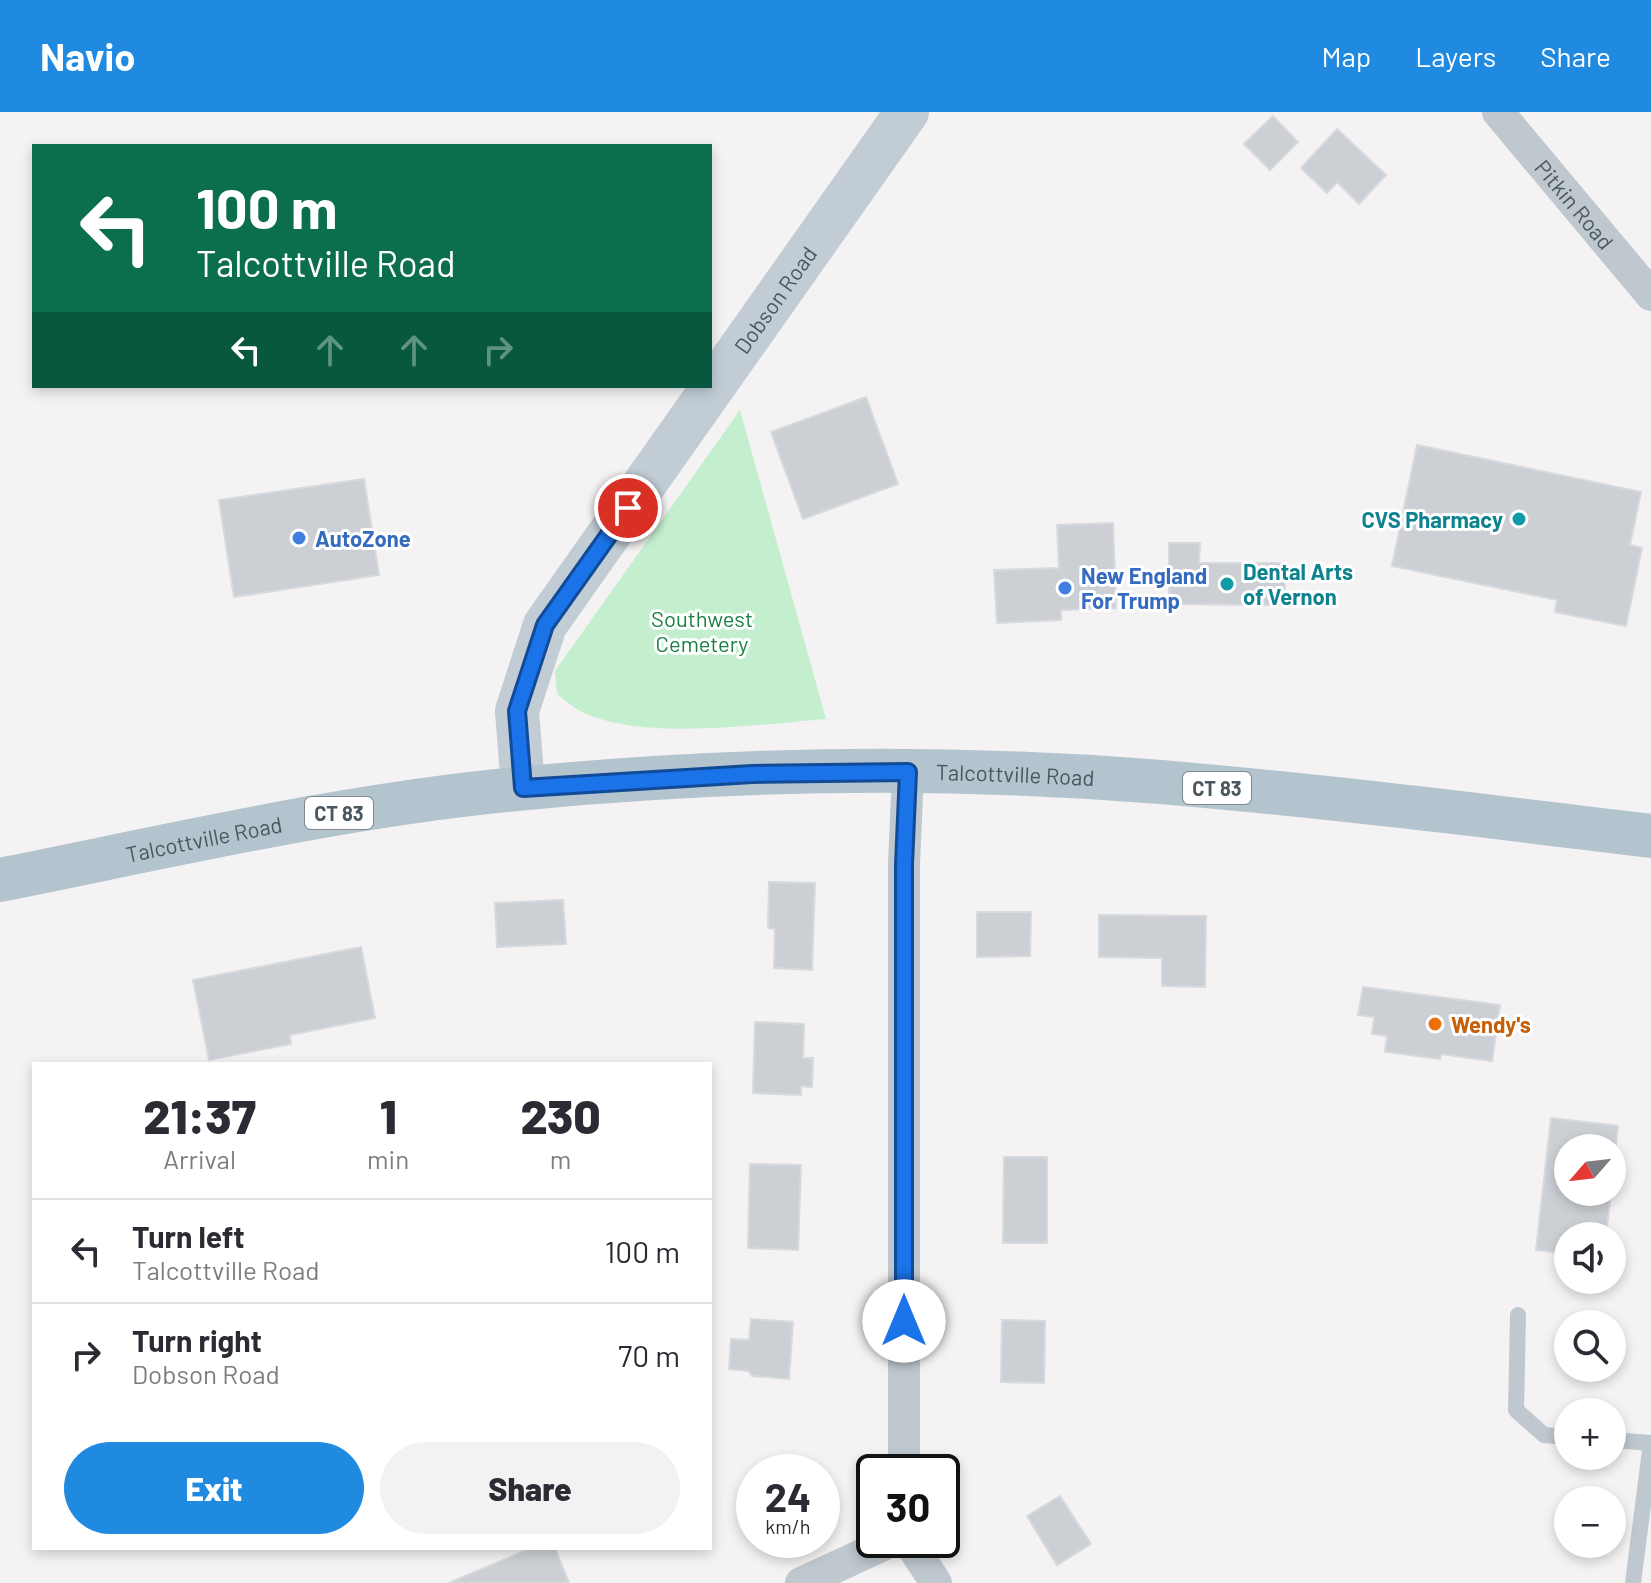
<!DOCTYPE html>
<meta charset="utf-8">
<style>
body{margin:0;font-family:Barlow,sans-serif;background:#f2f2f3;color:#2b2b33;height:100vh;display:flex;flex-direction:column;font-size:30px;white-space:nowrap}
*{box-sizing:border-box;margin:0}
p{font-size:26px;color:#7c7c81}
.icon{flex:none;width:44px;height:44px;fill:none;stroke:currentColor;stroke-width:2;stroke-linecap:round;stroke-linejoin:round}
.map{position:relative;flex:1;overflow:hidden}
.sheet{position:absolute;left:32px;top:950px;width:680px;height:488px;display:flex;flex-direction:column;background:#fff;border-radius:0px;box-shadow:0 4px 12px #0003}
.sheet>*{flex:none}
.banner{position:absolute;left:32px;top:32px;width:680px;height:244px;border-radius:0px;box-shadow:0 4px 12px #0003;background:#0b6e4f;color:#fff;overflow:hidden}
.needle{width:52px;rotate:242deg}
.tools{position:absolute;left:1554px;top:1022px;display:grid;gap:16px}
.tools a{display:grid;place-items:center;width:72px;height:72px;border-radius:50%;background:#fff;box-shadow:0 4px 12px #0003;font-size:40px}
.speed{position:absolute;left:736px;top:1342px;display:flex;gap:16px;font-size:40px;font-weight:700;text-align:center}
.speed>*{display:grid;place-content:center;width:104px;height:104px;border-radius:50%;background:#fff;box-shadow:0 4px 12px #0003;line-height:1}
.speed small{font-size:20px;font-weight:400}
.speed .limit{border:4px solid #111;border-radius:12px;background:#fff;color:#111}
.pin{position:absolute;display:grid;place-items:center;width:68px;height:68px;color:#fff;margin:-34px;border:4px solid #fff;border-radius:50%;box-shadow:0 2px 8px #0007}
.me{position:absolute;width:88px;margin:-44px;rotate:0deg;stroke-linejoin:round;filter:drop-shadow(0 0 6px #0008)}
.turn{display:flex;align-items:center;gap:28px;height:168px;padding:0 32px;font-size:36px}
.turn .icon{width:104px;height:104px;stroke-width:2.5}
.turn b{display:block;font-size:56px;line-height:68px}
.lanes{display:flex;align-items:center;height:76px;padding:0 32px;background:#0003;justify-content:center;gap:40px;direction:ltr}
.lanes .off{opacity:.35}
.eta{display:flex;justify-content:space-evenly;align-items:center;height:136px;text-align:center}
.eta b{font-size:48px;font-weight:800;line-height:56px}
.button{display:flex;gap:16px;margin-top:auto;padding:16px 32px}
.button a{flex:1;height:92px;border-radius:48px;background:#2089e0;color:#fff;font-size:32px;font-weight:800;line-height:92px;text-align:center}
.button a+a{background:#f2f2f3;color:#2b2b33}
ul{padding:0;list-style:none}
li{display:flex;align-items:center;gap:24px;height:104px;padding:0 32px;border-top:2px solid #e1e1e2}
li div{flex:1}
li b{display:block;font-size:30px}
li em{font-style:normal}
header{display:flex;align-items:center;gap:48px;box-sizing:border-box;height:112px;padding:0 40px;background:#2089e0;color:#fff}
header strong{font-size:38px}
nav{display:flex;gap:44px;margin-inline-start:auto;font-size:28px}
.map>svg:first-child{display:block}
</style>
<header>
<strong>Navio</strong>
<nav><a>Map</a><a>Layers</a><a>Share</a></nav>
</header>
<div class="map">
<svg width="1651" height="1471" viewBox="0 0 1651 1471">
<rect width="100%" height="100%" fill="#f4f2f2"/>
<path fill="#c3efcf" d="M 740,298 L 826,607 C 759,612 635,631 577,597 C 570,593 564,587 557,582 L 555,559 Z"/>
<path fill="#ccd0d4" stroke="#d6d9dd" stroke-width="2" d="M 1273,4 L 1298,30 L 1270,58 L 1244,32 Z
M 1337,17 L 1386,63 L 1359,92 L 1337,70 L 1327,81 L 1301,56 Z
M 866,285 L 898,372 L 803,407 L 771,320 Z
M 1417,333 L 1641,380 L 1630,433 L 1642,436 L 1626,514 L 1555,500 L 1557,488 L 1392,454 Z
M 364,367 L 379,463 L 234,485 L 219,388 Z
M 1113,411 L 1116,496 L 1061,498 L 1061,508 L 997,511 L 994,458 L 1059,456 L 1057,413 Z
M 1169,431 L 1200,431 L 1199,451 L 1285,451 L 1285,493 L 1169,492 Z
M 769,770 L 815,771 L 812,858 L 774,856 L 775,817 L 768,816 Z
M 563,788 L 566,832 L 497,835 L 495,791 Z
M 977,800 L 1031,800 L 1030,844 L 977,845 Z
M 1099,803 L 1206,804 L 1205,875 L 1162,874 L 1162,846 L 1099,845 Z
M 361,835 L 375,906 L 290,923 L 291,932 L 209,948 L 193,868 Z
M 1363,875 L 1500,893 L 1492,949 L 1441,942 L 1440,947 L 1385,940 L 1387,924 L 1372,922 L 1374,905 L 1358,903 Z
M 755,910 L 804,912 L 803,946 L 813,946 L 812,975 L 801,974 L 801,983 L 753,981 Z
M 1551,1006 L 1618,1014 L 1612,1070 L 1612,1036 L 1568,1036 L 1568,1080 L 1611,1080 L 1606,1124 L 1568,1124 L 1568,1142 L 1536,1138 Z
M 1004,1045 L 1047,1045 L 1047,1131 L 1003,1131 Z
M 750,1052 L 801,1053 L 798,1138 L 748,1136 Z
M 751,1207 L 793,1210 L 789,1267 L 752,1264 L 749,1259 L 729,1257 L 731,1227 L 749,1228 Z
M 1002,1208 L 1045,1209 L 1044,1271 L 1001,1270 Z
M 1060,1384 L 1091,1432 L 1057,1453 L 1027,1404 Z
M 531,1436 L 555,1436 L 569,1471 L 449,1471 Z"/>
<g fill="none" stroke-linecap="round" stroke-linejoin="round">
<path stroke="#bec8ce" stroke-width="16" d="M 1518,1203 L 1516,1298 L 1544,1323 L 1568,1325
M 1612,1328 L 1651,1331
M 1633,1471 L 1651,1331"/>
<g stroke="#bec8ce" stroke-width="32">
<path id="s1" d="M 1498,0 L 1651,183"/>
<path d="M 904,1360 L 904,752 L 908,660"/>
<path d="M 908,1428 L 936,1471"/>
<path d="M 801,1471 L 894,1428"/>
</g>
<path stroke="#c1ccd5" stroke-width="44" id="s2" d="M 523,676 L 517,599 L 545,513 L 907,0"/>
<path stroke="#b3c4cf" stroke-width="44" id="s3" d="M 0,768 C 175,733 349,692 527,676 C 737,656 951,653 1161,670 C 1325,684 1488,704 1651,724"/>
</g>
<g fill="none" stroke-linecap="round" stroke-linejoin="round">
<defs>
<path id="route" d="M 628,396 L 545,513 L 517,599 L 523,676 L 752,662 L 908,660 L 904,752 L 904,1209"/>
</defs>
<use href="#route" stroke="#114b97" stroke-width="20"/>
<use href="#route" stroke="#1a73e8" stroke-width="14"/>
</g>
<g fill="#0f9aa8" stroke="#fff" stroke-width="3">
<circle cx="1519" cy="407" r="8"/>
<circle cx="1227" cy="472" r="8"/>
</g>
<g fill="#3f7fe0" stroke="#fff" stroke-width="3">
<circle cx="299" cy="426" r="8"/>
<circle cx="1065" cy="476" r="8"/>
</g>
<circle fill="#e8710a" stroke="#fff" stroke-width="3" cx="1435" cy="912" r="8"/>
<g text-anchor="middle" dominant-baseline="central" stroke-width="6" stroke-linejoin="round" paint-order="stroke">
<g fill="#fff" stroke="#80898f" stroke-width="2">
<rect x="1183" y="660" width="68" height="32" rx="6"/>
<rect x="305" y="685" width="68" height="32" rx="6"/>
</g>
<g font-size="20" font-weight="bold" fill="#4a575f">
<text x="1217" y="676">CT 83</text>
<text x="339" y="701">CT 83</text>
</g>
<g font-size="22" fill="#4a575f" stroke="#fff">
<text stroke="none"><textPath href="#s1" startOffset="120">Pitkin Road</textPath></text>
<text stroke="none"><textPath href="#s2" startOffset="566">Dobson Road</textPath></text>
<text stroke="none"><textPath href="#s3" startOffset="1024">Talcottville Road</textPath></text>
<text stroke="none"><textPath href="#s3" startOffset="208">Talcottville Road</textPath></text>
</g>
<g font-size="22" font-weight="bold" fill="#0d838f" stroke="#fff" text-anchor="end">
<text x="1503" y="407">CVS Pharmacy</text>
<text x="1243" y="459" text-anchor="start">Dental Arts<tspan x="1243" dy="25">of Vernon</tspan></text>
</g>
<g font-size="22" font-weight="bold" fill="#366cbe" stroke="#fff" text-anchor="start">
<text x="315" y="426">AutoZone</text>
<text x="1081" y="463">New England<tspan x="1081" dy="25">For Trump</tspan></text>
</g>
<g font-size="22" fill="#1b8043" stroke="#fff">
<text x="702" y="506">Southwest<tspan x="702" dy="25">Cemetery</tspan></text>
</g>
<g font-size="22" font-weight="bold" fill="#c56008" stroke="#fff" text-anchor="start">
<text x="1451" y="912">Wendy's</text>
</g>
</g>
</svg>
<div class="tools">
<a><svg class="needle" viewBox="-14 -14 28 28"><path d="M0-13l5 13h-10z" fill="#e53935"/><path d="M0 13l5-13h-10z" fill="#7c7c81"/></svg></a>
<a><svg class="icon" aria-label="sound" viewBox="0 0 24 24"><path d="M4 9h4l5-4v14l-5-4H4zM17 9q2 3 0 6"/></svg></a>
<a><svg class="icon" aria-label="search" viewBox="0 0 24 24"><circle cx="10" cy="10" r="6"/><path d="M15 15l6 6"/></svg></a>
<a>+</a>
<a>−</a>
</div>
<div class="speed"><div>24<small>km/h</small></div><div class="limit">30</div></div>
<div class="pin" style="left:628px;top:396px;background:#d93025"><svg class="icon" aria-label="arrive" viewBox="0 0 24 24"><path d="M6 21V4h12l-3 4 3 4H6"/></svg></div>
<svg class="me" style="left:904px;top:1209px" viewBox="-20 -20 40 40"><circle r="19" fill="#fff"/><path d="M0-13L10 11 0 6-10 11z" fill="#1a73e8"/></svg>
<div class="banner">
<div class="turn"><svg class="icon" aria-label="left" viewBox="0 0 24 24"><path d="M17 20v-9H6M10 6l-5 5 5 5"/></svg><div><b>100 m</b>Talcottville Road</div></div>
<div class="lanes"><svg class="icon" aria-label="left" viewBox="0 0 24 24"><path d="M17 20v-9H6M10 6l-5 5 5 5"/></svg><svg class="icon off" aria-label="ahead" viewBox="0 0 24 24"><path d="M12 20V5M6 11l6-6 6 6"/></svg><svg class="icon off" aria-label="ahead" viewBox="0 0 24 24"><path d="M12 20V5M6 11l6-6 6 6"/></svg><svg class="icon off" aria-label="right" viewBox="0 0 24 24"><path d="M7 20v-9h11M14 6l5 5-5 5"/></svg></div>
</div>
<section class="sheet">
<div class="eta">
<div><b>21:37</b><p>Arrival</p></div>
<div><b>1</b><p>min</p></div>
<div><b>230</b><p>m</p></div>
</div>
<ul>
<li><svg class="icon" aria-label="left" viewBox="0 0 24 24"><path d="M17 20v-9H6M10 6l-5 5 5 5"/></svg><div><b>Turn left</b><p>Talcottville Road</p></div><em>100 m</em></li>
<li><svg class="icon" aria-label="right" viewBox="0 0 24 24"><path d="M7 20v-9h11M14 6l5 5-5 5"/></svg><div><b>Turn right</b><p>Dobson Road</p></div><em>70 m</em></li>
</ul>
<div class="button"><a>Exit</a><a>Share</a></div>
</section>
</div>
